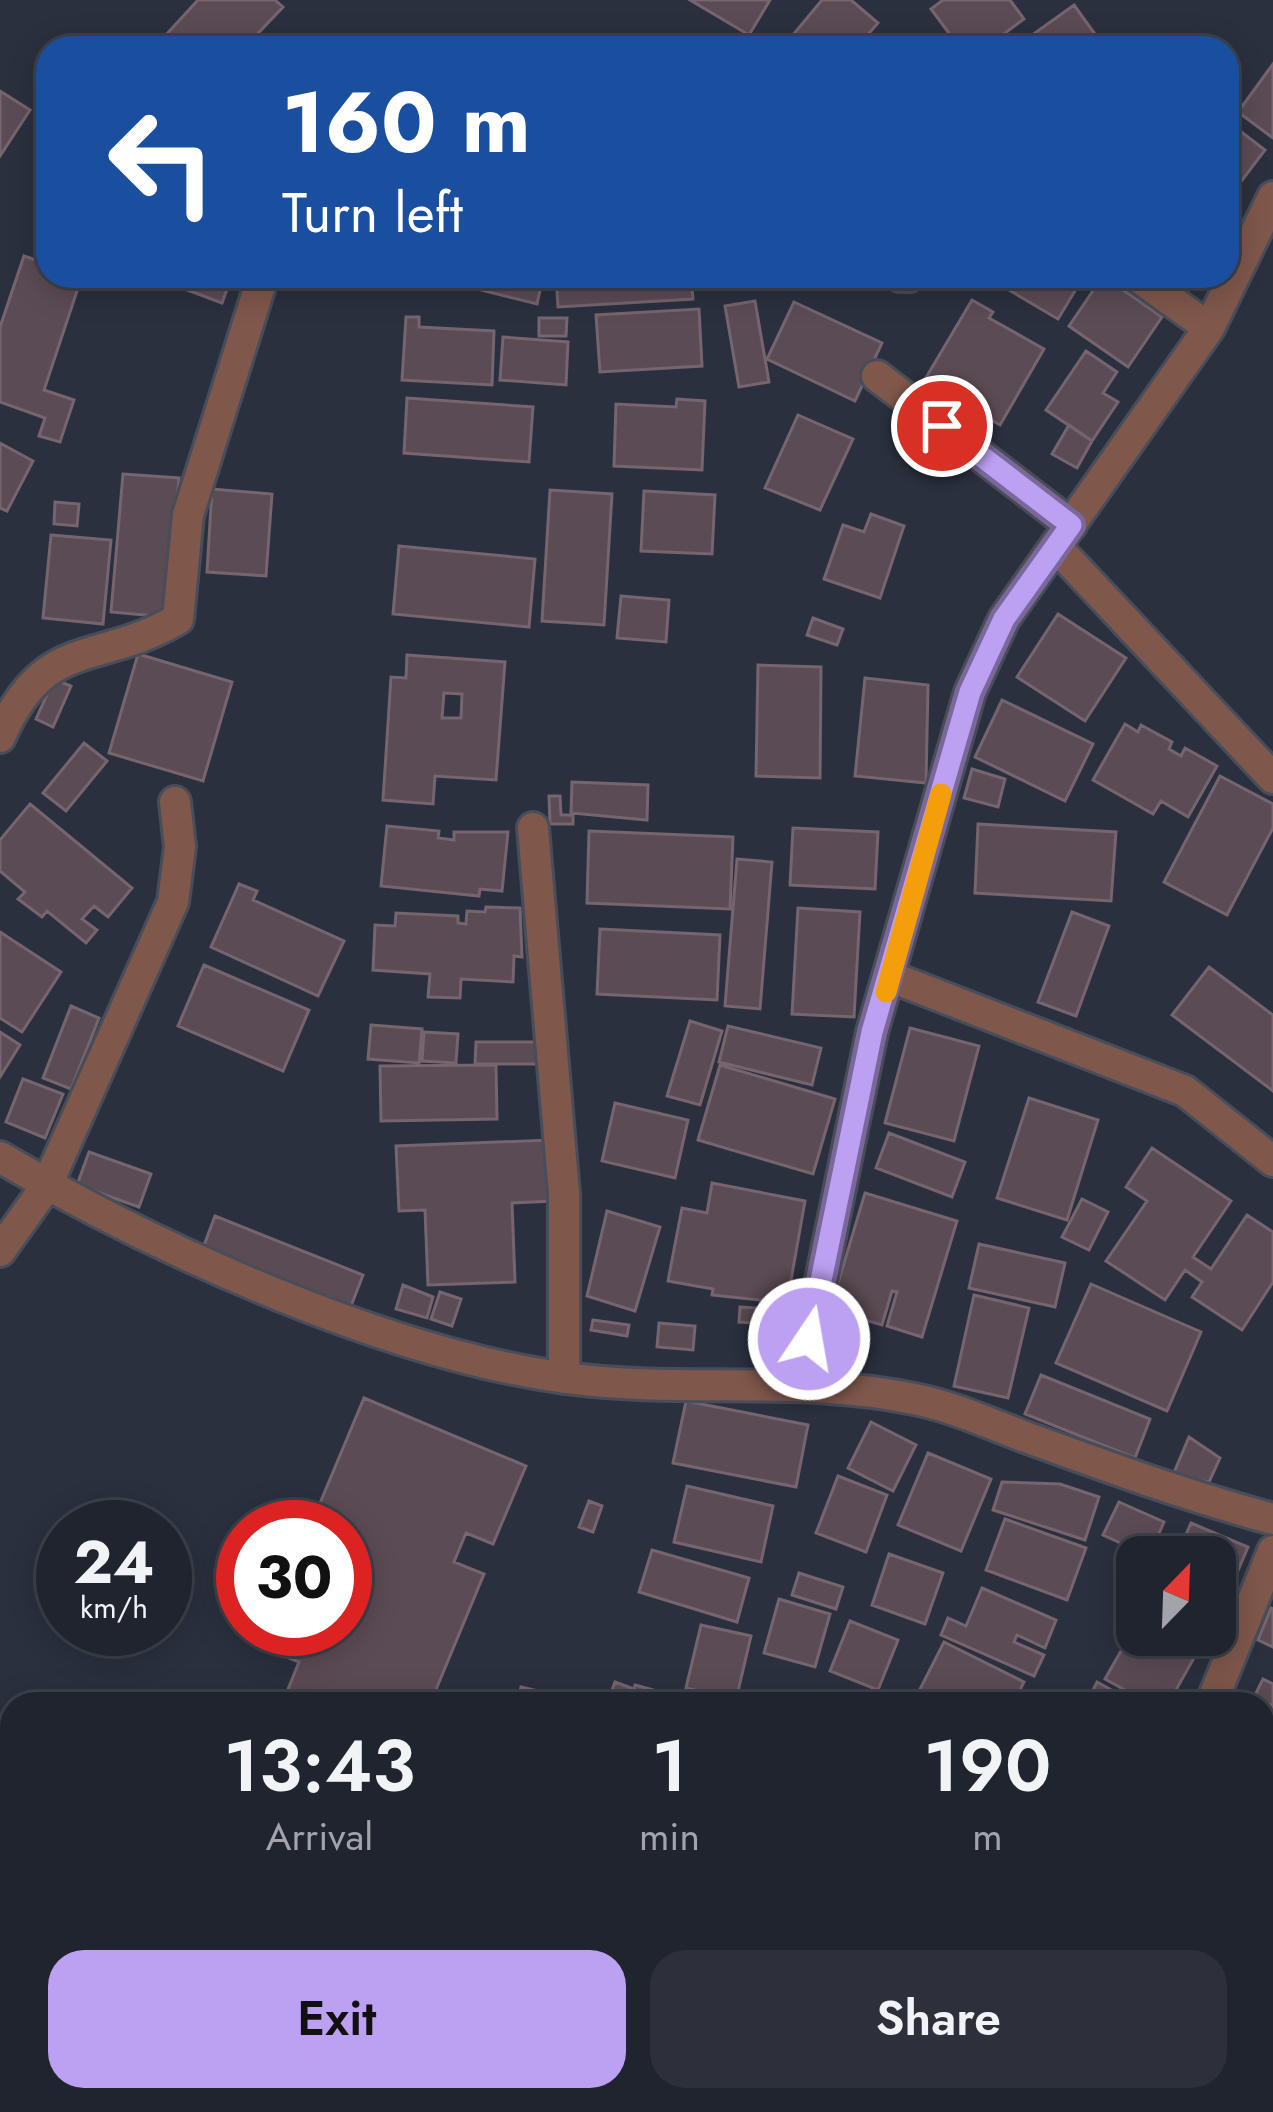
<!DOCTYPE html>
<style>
body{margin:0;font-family:Jost,sans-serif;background:#2d303a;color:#f1f3f6;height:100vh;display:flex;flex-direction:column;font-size:45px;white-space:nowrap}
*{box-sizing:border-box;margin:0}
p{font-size:39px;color:#a2a4aa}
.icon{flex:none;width:66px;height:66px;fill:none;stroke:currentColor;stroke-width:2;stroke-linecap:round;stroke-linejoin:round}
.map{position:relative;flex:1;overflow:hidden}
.details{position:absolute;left:0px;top:1692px;width:1275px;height:420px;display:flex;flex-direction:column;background:#20242e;border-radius:36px 36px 0 0;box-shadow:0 6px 30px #0003,0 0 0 3px #3d414a}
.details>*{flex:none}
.banner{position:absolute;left:36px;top:36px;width:1203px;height:252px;border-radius:36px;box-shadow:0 6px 30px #0003,0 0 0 3px #3d414a;background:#1a4fa0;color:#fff;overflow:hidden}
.needle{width:78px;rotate:23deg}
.buttons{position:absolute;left:1116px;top:1536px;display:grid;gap:24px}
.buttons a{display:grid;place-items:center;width:120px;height:120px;border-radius:24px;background:#20242e;box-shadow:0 6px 30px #0003,0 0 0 3px #3d414a;font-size:60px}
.speed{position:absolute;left:36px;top:1500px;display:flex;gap:24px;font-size:60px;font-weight:700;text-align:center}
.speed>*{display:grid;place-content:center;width:156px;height:156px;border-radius:50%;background:#20242e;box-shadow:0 6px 30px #0003,0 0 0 3px #3d414a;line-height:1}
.speed small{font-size:30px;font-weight:400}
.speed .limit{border:18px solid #d22;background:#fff;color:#111}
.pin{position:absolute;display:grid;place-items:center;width:102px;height:102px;color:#fff;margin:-51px;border:6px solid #fff;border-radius:50%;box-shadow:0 3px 12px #0007}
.me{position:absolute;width:132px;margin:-66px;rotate:12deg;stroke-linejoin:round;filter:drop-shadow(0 0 9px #0008)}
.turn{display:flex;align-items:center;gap:42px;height:252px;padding:0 48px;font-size:54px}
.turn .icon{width:156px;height:156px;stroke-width:2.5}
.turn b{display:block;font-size:84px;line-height:102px}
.eta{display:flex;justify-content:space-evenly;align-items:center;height:204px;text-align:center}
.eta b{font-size:72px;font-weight:600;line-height:84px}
.action{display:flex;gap:24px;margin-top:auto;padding:24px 48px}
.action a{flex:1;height:138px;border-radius:36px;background:#bca0f2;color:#111;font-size:48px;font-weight:600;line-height:138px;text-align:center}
.action a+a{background:#2d303a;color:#f1f3f6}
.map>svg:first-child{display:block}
</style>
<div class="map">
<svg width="1273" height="2112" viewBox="0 0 1273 2112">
<rect width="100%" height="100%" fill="#2a303e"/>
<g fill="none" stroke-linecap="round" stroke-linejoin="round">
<path stroke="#48585c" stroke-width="10" d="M 0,1802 L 12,1808
M 1076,2100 L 1163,2112"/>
</g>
<path fill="#5b4b54" stroke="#76646e" stroke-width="3" fill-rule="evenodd" d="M 198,0 L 275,0 L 283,7 L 244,48 L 175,48 L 164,37 Z
M 690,0 L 770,0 L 749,35 Z
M 822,0 L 851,0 L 878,23 L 856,48 L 794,48 L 787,42 Z
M 943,0 L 1010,0 L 1024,19 L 985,48 L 960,48 L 931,9 Z
M 1074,5 L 1105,48 L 1014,48 Z
M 1273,64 L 1273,138 L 1238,112 Z
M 0,91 L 30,110 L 0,156 Z
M 1227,121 L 1265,150 L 1227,200 Z
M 24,256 L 48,264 L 48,276 L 82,276 L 44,390 L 74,400 L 60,442 L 39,436 L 45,418 L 0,402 L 0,327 Z
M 150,276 L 232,276 L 222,303 Z
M 368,276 L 422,276 L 420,286 Z
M 456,276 L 538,276 L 543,277 L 537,304 L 453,283 Z
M 556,276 L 691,276 L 693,299 L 558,307 Z
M 1016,276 L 1084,276 L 1058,319 L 1009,290 Z
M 1103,276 L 1162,317 L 1128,367 L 1069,326 Z
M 972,300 L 993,312 L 989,318 L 1044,349 L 1000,425 L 924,381 Z
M 755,301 L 769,382 L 739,387 L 725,306 Z
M 794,302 L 882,343 L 855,401 L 767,359 Z
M 699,309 L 702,366 L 600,372 L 596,315 Z
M 406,317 L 419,317 L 419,327 L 494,331 L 492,385 L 402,380 Z
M 539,318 L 567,318 L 566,336 L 539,336 Z
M 503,337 L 568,342 L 566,385 L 500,380 Z
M 1086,351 L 1117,372 L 1103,393 L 1118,402 L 1092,441 L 1046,410 Z
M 407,398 L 533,407 L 529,462 L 404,453 Z
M 677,399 L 705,401 L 702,470 L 614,466 L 616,404 L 676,407 Z
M 798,415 L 853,439 L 820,510 L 765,488 Z
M 1069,425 L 1092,441 L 1077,468 L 1052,454 Z
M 0,443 L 33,461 L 7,511 L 0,508 Z
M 123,474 L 179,478 L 167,617 L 111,612 Z
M 212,489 L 272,494 L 266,576 L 207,572 Z
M 550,490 L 612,494 L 604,625 L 542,621 Z
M 644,491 L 715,495 L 712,554 L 641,551 Z
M 55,502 L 79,504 L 77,526 L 54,524 Z
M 871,514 L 904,526 L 880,598 L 824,579 L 843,525 L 864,532 Z
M 51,535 L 111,540 L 103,624 L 43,618 Z
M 399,546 L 535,559 L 529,627 L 393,614 Z
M 621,596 L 669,600 L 666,642 L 617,638 Z
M 1058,614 L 1126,658 L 1085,721 L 1017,677 Z
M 813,618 L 843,629 L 837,645 L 807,635 Z
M 138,654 L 232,682 L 203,781 L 109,753 Z
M 407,655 L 505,662 L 496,780 L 435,776 L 433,804 L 383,800 L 391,677 L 406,678 ZM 444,693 L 462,694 L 461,718 L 442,718 Z
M 758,665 L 821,667 L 820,778 L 756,776 Z
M 865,678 L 928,685 L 926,783 L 855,776 Z
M 54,679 L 71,686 L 53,727 L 36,719 Z
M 1002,700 L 1093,744 L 1065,801 L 975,757 Z
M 1125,724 L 1138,732 L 1141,725 L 1172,742 L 1169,749 L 1181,756 L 1185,748 L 1217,766 L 1188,817 L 1161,801 L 1153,814 L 1093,780 Z
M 84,743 L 107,761 L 66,811 L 43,793 Z
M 972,769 L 1005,779 L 998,807 L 964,798 Z
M 1220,776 L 1273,804 L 1273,828 L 1227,915 L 1164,882 Z
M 572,782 L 648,785 L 647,820 L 571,813 Z
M 549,796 L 560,796 L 561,815 L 573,815 L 573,824 L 550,824 Z
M 30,804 L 132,888 L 108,917 L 94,906 L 82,919 L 97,930 L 86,943 L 47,911 L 42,917 L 18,899 L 25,892 L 0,871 L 0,840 Z
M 978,824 L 1116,832 L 1111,901 L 975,893 Z
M 387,826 L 439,831 L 438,838 L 454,840 L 454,832 L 508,832 L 502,891 L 480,889 L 479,896 L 381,886 Z
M 793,828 L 878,832 L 875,889 L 790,885 Z
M 589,831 L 733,837 L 730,909 L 587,903 Z
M 737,859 L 772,862 L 760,1009 L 725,1006 Z
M 239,884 L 257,891 L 253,900 L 344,941 L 318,996 L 211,947 Z
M 486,907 L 520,908 L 522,957 L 514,956 L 513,982 L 461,979 L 460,998 L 428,997 L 430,974 L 373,970 L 375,925 L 395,926 L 396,913 L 458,916 L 458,923 L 466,924 L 467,911 L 485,912 Z
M 798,908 L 860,912 L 854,1017 L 792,1014 Z
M 1072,912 L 1109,926 L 1076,1016 L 1038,1002 Z
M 600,929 L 720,935 L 717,1000 L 597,994 Z
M 0,932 L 61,972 L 22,1032 L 0,1018 Z
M 204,965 L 309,1010 L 283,1071 L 178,1026 Z
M 1209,967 L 1273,1015 L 1273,1091 L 1172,1015 Z
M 71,1006 L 99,1018 L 71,1089 L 43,1078 Z
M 690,1021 L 722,1031 L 700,1105 L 667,1096 Z
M 371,1025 L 422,1029 L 419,1063 L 368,1059 Z
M 728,1026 L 821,1048 L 812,1085 L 719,1062 Z
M 910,1028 L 979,1046 L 954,1141 L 885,1123 Z
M 0,1032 L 20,1045 L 0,1077 Z
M 424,1032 L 458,1034 L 456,1063 L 422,1061 Z
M 476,1042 L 537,1042 L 537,1064 L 475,1064 Z
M 496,1065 L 497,1119 L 381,1121 L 380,1066 Z
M 720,1065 L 835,1099 L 813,1174 L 698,1140 Z
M 23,1079 L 63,1094 L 45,1138 L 6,1122 Z
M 1029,1098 L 1098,1120 L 1067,1220 L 997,1198 Z
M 615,1103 L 688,1120 L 675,1178 L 602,1161 Z
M 889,1133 L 965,1162 L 952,1197 L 876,1168 Z
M 551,1140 L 553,1201 L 512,1203 L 515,1282 L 428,1285 L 425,1210 L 399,1211 L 396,1146 Z
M 1152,1148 L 1231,1201 L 1193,1257 L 1211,1269 L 1247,1215 L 1273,1232 L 1273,1282 L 1242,1330 L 1192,1297 L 1202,1282 L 1185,1270 L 1165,1300 L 1106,1261 L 1147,1201 L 1126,1187 Z
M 89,1152 L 151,1174 L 139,1207 L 77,1185 Z
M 712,1183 L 805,1201 L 787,1303 L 712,1295 L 713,1289 L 668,1281 L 682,1208 L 707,1213 Z
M 865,1193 L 957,1221 L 922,1337 L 887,1326 L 897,1292 L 892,1291 L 882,1325 L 830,1310 Z
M 1082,1199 L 1108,1212 L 1089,1250 L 1062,1237 Z
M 607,1211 L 660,1227 L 635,1311 L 587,1296 Z
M 215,1216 L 363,1275 L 351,1306 L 203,1248 Z
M 979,1244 L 1065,1263 L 1055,1307 L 969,1288 Z
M 1091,1284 L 1201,1332 L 1167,1411 L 1056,1363 Z
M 403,1285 L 433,1297 L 427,1318 L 396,1309 Z
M 440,1292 L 461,1299 L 452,1326 L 431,1319 Z
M 974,1295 L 1029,1308 L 1008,1398 L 954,1386 Z
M 740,1307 L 771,1309 L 769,1324 L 739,1322 Z
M 593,1320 L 629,1325 L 627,1336 L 591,1330 Z
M 659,1323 L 695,1326 L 693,1350 L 657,1347 Z
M 1041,1375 L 1150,1419 L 1135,1458 L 1025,1414 Z
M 364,1398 L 526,1466 L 493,1544 L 466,1533 L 454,1562 L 484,1574 L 430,1704 L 282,1704 L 299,1662 L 260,1646 L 268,1629 L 345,1629 L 345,1527 L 310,1527 Z
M 686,1401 L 808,1425 L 796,1487 L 673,1463 Z
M 871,1422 L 916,1445 L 893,1491 L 848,1468 Z
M 1189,1437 L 1220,1458 L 1209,1482 L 1173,1475 Z
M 928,1453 L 991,1479 L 961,1551 L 898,1525 Z
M 838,1476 L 887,1495 L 866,1552 L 816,1533 Z
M 1002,1482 L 1060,1484 L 1099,1497 L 1085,1540 L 993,1510 Z
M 687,1486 L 773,1506 L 761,1562 L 674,1542 Z
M 589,1501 L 602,1506 L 593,1532 L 579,1527 Z
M 1119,1502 L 1164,1522 L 1149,1556 L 1103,1535 Z
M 1005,1519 L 1086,1548 L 1067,1600 L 986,1570 Z
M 1191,1523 L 1248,1547 L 1231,1587 L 1215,1580 L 1215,1557 L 1176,1557 Z
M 652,1550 L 749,1578 L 737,1622 L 639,1592 Z
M 889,1554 L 943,1573 L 925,1624 L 872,1605 Z
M 799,1573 L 843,1587 L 836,1609 L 792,1595 Z
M 982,1588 L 1056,1620 L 1045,1648 L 1017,1635 L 1014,1642 L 1044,1655 L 1034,1676 L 941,1635 L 948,1618 L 966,1626 Z
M 779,1599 L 830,1614 L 815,1667 L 764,1653 Z
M 1271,1608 L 1273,1609 L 1273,1647 L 1258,1640 Z
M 850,1621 L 898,1640 L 878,1690 L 830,1671 Z
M 1137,1623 L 1137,1635 L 1207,1635 L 1168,1704 L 1150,1704 L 1105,1679 Z
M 701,1625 L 751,1636 L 736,1700 L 686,1688 Z
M 944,1642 L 1024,1682 L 1013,1704 L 945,1704 L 919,1691 Z
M 1263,1679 L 1273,1684 L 1273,1706 L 1254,1697 Z
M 615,1682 L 631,1688 L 626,1704 L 607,1703 Z
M 1097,1682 L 1137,1704 L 1086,1704 Z
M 635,1685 L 704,1704 L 630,1704 Z
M 521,1687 L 542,1692 L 540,1704 L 517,1704 Z
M 1263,1705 L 1273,1709 L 1273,1748 L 1263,1744 Z
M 12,1872 L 12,1936 L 0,1938 L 0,1874 Z
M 7,2095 L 90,2105 L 89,2112 L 6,2112 Z
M 274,2100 L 312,2100 L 305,2112 L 266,2112 Z
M 328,2100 L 386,2100 L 410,2112 L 322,2112 Z
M 394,2100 L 496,2100 L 520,2112 L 418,2112 Z
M 498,2100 L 603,2100 L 618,2107 L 615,2112 L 522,2112 Z
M 816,2100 L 832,2107 L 830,2112 L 711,2112 L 689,2102 Z
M 857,2100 L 893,2100 L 887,2112 L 862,2112 L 853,2108 Z"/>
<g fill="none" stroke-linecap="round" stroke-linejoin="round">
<defs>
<path id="minor" d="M 900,276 L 909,276
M 1137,276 L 1209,328
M 877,376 L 1071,525
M 1057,548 L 1273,778
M 0,737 C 45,634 96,667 178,619 L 188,515 L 263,276
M 533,828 L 564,1194 L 564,1378
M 891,977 L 1185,1091 L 1273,1161
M 0,1157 C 155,1249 387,1354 566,1378 C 684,1394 802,1374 919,1400 C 957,1408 995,1426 1031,1439 C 1111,1468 1191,1497 1273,1519
M 0,1251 L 47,1185 L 173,902 L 180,847 L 175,802
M 800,1382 L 872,1032 L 970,692 L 1004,619 L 1209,328 L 1273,197
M 1211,1704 L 1273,1551
M 0,2049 L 12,2053
M 144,2100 L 169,2112"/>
<path id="highway" d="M 1267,2112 L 1273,2105"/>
</defs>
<use href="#minor" stroke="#474d5a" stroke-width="36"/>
<use href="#highway" stroke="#474d5a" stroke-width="42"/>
<use href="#minor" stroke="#7f574b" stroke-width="30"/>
<use href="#highway" stroke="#eb896b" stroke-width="36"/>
</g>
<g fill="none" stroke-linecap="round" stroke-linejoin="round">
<defs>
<path id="route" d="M 809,1339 L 872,1032 L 970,692 L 1004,619 L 1071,525 L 942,426"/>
</defs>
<use href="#route" stroke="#7a689d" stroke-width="30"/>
<use href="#route" stroke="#bca0f2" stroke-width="21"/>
<path stroke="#f59e0b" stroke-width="21" d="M 886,992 L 941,794"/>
</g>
</svg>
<div class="buttons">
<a><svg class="needle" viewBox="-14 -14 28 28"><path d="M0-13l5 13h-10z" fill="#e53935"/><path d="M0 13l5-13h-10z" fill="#a2a4aa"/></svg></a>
</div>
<div class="speed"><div>24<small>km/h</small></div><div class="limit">30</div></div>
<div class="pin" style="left:942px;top:426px;background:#d93025"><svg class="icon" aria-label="arrive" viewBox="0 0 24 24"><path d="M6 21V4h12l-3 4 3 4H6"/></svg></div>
<svg class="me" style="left:809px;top:1339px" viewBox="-20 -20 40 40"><circle r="17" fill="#bca0f2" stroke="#fff" stroke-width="3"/><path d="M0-11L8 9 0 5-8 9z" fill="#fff"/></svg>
<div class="banner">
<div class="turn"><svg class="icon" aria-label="left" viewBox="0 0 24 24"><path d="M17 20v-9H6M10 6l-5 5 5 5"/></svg><div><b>160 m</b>Turn left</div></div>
</div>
<section class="details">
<div class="eta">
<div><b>13:43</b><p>Arrival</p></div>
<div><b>1</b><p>min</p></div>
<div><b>190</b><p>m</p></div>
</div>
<div class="action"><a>Exit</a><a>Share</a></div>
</section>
</div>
